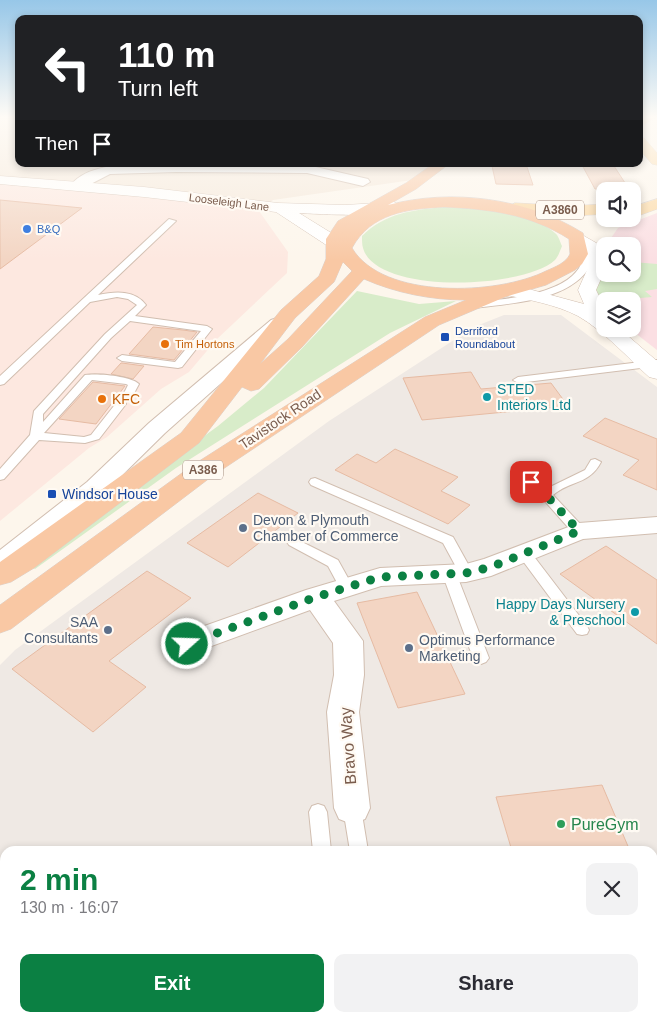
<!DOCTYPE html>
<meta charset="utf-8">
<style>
body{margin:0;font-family:Helvetica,sans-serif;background:#f2f2f3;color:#2b2b33;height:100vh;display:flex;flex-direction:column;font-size:19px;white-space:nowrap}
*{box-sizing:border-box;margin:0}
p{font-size:16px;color:#7c7c81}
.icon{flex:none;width:28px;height:28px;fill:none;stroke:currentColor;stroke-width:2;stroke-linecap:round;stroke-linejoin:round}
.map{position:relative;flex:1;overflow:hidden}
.details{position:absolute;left:0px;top:846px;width:658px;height:176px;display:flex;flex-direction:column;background:#fff;border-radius:15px 15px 0 0;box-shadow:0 2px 8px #0003}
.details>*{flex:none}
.banner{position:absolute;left:15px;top:15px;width:628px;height:152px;border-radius:10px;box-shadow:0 2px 8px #0003;background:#202124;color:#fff;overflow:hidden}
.controls{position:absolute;left:596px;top:182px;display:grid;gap:10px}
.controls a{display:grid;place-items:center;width:45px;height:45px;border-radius:10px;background:#fff;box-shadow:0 2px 8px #0003;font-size:25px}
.pin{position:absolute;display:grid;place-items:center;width:42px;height:42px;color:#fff;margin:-21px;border-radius:10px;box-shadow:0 2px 8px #0006}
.me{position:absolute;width:55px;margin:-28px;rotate:70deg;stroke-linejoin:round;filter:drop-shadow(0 0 4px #0008)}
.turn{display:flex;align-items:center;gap:18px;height:105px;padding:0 20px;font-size:22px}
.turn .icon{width:65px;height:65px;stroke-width:2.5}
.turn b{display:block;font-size:35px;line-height:42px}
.then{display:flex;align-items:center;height:48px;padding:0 20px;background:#0003;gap:10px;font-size:19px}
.round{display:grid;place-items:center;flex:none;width:52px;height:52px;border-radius:10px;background:#f2f2f3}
.head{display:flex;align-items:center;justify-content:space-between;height:85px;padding:0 20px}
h1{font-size:30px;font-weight:800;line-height:38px;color:#0b8043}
.cta{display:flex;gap:10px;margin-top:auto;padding:10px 20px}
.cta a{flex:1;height:58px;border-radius:10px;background:#0b8043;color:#fff;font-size:20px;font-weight:800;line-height:58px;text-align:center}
.cta a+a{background:#f2f2f3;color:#2b2b33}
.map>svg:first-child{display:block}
</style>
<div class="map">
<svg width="657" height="1022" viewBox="0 0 657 1022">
<rect width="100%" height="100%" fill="#fdf6ec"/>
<path fill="#f5e8da" d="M 0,117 L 19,117 L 19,164 L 434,164 L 419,179 L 273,200 L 259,211 L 138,195 L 0,183 Z"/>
<path fill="#fde8e0" d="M 0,183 L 138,195 L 259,211 L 288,252 L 287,273 L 217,339 L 189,372 L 161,389 L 107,437 L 89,448 L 0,521 Z"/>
<path fill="#efe9e4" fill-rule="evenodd" d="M 504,315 L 561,315 L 657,387 L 657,1022 L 0,1022 L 0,665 L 15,650 L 329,421 L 474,327 ZM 5,851 L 652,851 L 652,1018 L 5,1018 Z"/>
<path fill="#fbdfe3" d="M 657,213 L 657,350 L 630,329 L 632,329 L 632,301 L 610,301 L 632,274 L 632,246 L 610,246 L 609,241 L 618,228 Z"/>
<path fill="#d8ecc9" d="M 444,207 C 477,208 529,210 555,233 C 559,236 560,242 562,246 C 560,251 558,257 555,260 C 524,289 376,295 363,248 C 362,245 362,240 362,236 C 385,213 413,210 444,207 Z
M 633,262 L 657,264 L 657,289 L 645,291 L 652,297 L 605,301 L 605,309 L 602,310 L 596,290 L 599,278 L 607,274 L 632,274 Z
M 357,291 L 419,304 L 456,301 L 390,333 L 176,468 L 35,569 L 27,565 L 218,426 L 264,388 Z"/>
<path fill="#f3d5c3" stroke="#e6bba3" d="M 582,165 L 614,166 L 629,189 L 595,189 Z
M 492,166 L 527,167 L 533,185 L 496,184 Z
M 0,200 L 82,208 L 0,269 Z
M 153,327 L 183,330 L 197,332 L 174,360 L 129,354 Z
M 121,363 L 122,363 L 144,366 L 133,379 L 111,374 Z
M 471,372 L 481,389 L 551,383 L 568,406 L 422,420 L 403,378 Z
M 93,382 L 125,386 L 96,424 L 59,419 Z
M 605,418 L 657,439 L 657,490 L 623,475 L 639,460 L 583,436 Z
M 395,449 L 458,477 L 441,491 L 470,505 L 448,524 L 335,470 L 357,454 L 376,463 Z
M 258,493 L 298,513 L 228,567 L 187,543 Z
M 606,546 L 657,580 L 657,644 L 560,574 Z
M 147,571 L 191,598 L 109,661 L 146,687 L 93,732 L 12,669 Z
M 417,592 L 465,694 L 398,708 L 357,603 Z
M 602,785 L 630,851 L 512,851 L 496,797 Z"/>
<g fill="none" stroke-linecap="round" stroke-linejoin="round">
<defs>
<path id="service" d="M 169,219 L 176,221 L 98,295 C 116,291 135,290 146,305 L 135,316 L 207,326 L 212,329 L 182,367 L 178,368 L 122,361 L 117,358 L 122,355 L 175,362 L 201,331 L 130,321 L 111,338 L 43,414 L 43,422 L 85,375 C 97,373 131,376 139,384 L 132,397 L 128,398 L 123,395 L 128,385 L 126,384 L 92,380 L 44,433 L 84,437 L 91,435 L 117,402 L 125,402 L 126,404 L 99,439 L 85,443 L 39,440 L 4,479 L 0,480 L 0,469 L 30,435 L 34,411 L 105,334 L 137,305 L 128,299 L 117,297 L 90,302 L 4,384 L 0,385 L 0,376 Z
M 576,237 L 582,237 C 585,241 590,245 592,249 C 595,257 591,265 587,271 C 563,302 510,303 475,308 L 471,305 L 475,302 C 507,299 585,294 584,250 L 575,239 Z
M 657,360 L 657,366 L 518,383 L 513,380 L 518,377 Z
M 595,459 L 601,462 C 589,485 571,480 553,495 L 584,528 L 585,531 L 579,535 L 574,534 L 542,498 L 525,483 L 527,480 L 535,480 L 546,489 L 585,470 L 591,460 Z
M 315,478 L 453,537 L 473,573 L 471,576 L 461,576 L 443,543 L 311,485 L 309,482 L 311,479 Z
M 294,538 L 338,560 L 353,587 L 351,590 L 341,590 L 328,566 L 289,545 L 287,542 Z
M 524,549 L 529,550 L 587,626 L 589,630 L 587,634 L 582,635 L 577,634 L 517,553 Z
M 449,568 L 454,570 L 456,573 L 489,658 L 486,662 L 481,664 L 476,662 L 473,658 L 442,573 L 444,570 Z
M 352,800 L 358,802 L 361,808 L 368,851 L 350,851 L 343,808 L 346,802 Z
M 318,804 L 324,806 L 327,812 L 331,851 L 313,851 L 309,812 L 312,806 Z
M 652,947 L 657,947 L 657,967 L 652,967 Z
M 372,1018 L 394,1018 L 394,1022 L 372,1022 Z"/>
<path id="minor" d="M 176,164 L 307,165 L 368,179 L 370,182 L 363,186 L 307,173 L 176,172 L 110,174 L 83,188 L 73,188 L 71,185 C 91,159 147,165 176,164 Z
M 277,318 L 283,320 L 286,324 L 283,328 L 165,433 L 105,492 L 10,570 L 0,573 L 0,550 L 87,482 L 149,423 L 271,320 Z
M 657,517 L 657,533 L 583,539 L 491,576 L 466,582 L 381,586 L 334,601 L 363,641 L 364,675 L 359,712 L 370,808 L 365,819 L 352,824 L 339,819 L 334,808 L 327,712 L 334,675 L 333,643 L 310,610 L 187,655 L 176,652 L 172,644 L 176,636 L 306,590 L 380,568 L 466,564 L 484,559 L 579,523 Z"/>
<path id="tertiary" d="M 0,176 L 144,187 L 278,203 L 345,205 L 394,202 L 402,207 C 394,219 316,214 299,213 L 349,244 L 352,248 L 349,252 L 337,252 L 276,212 L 144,197 L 0,184 Z
M 577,232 L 605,248 L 605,270 L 596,290 L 604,306 L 605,329 L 620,329 L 657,361 L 657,379 L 649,377 C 627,357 604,331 578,316 C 555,304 528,300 503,294 L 501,290 L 503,286 L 510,284 L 584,304 L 578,290 L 592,259 L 590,253 L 569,237 L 571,233 Z"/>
<path id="primary" d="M 642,117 L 656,117 L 639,127 L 639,118 Z
M 639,137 L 644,138 L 657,153 L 657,165 L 652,164 L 639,149 Z
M 657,199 L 657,209 L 632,218 L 632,207 Z
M 515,203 L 571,206 L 605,204 L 605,214 L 571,216 L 509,211 L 507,208 Z"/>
<path id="trunk" d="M 433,164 L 449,164 L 416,189 L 388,205 C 452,188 527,198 583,233 L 588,254 L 582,264 L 575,270 L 546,285 L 505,297 L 439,325 L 211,477 L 11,629 L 0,633 L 0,605 L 193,465 L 425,317 L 466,300 C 431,300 396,293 364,279 L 302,347 L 259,389 L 251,391 L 242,387 L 199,443 L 34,568 L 11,582 L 0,585 L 0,562 L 181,433 L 281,310 L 319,276 L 326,259 L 326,239 L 338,221 L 406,183 ZM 444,207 C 489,209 530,214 569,239 L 570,254 C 566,263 555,267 546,271 C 498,295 383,300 352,248 C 371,213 407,209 444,207 ZM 343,262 L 352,271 L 288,339 L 260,364 L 295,318 L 334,282 Z"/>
</defs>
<use href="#service" stroke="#d1beb0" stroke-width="2"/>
<use href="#minor" stroke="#d1beb0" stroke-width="2"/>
<use href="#tertiary" stroke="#d1beb0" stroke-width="1"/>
<use href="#primary" stroke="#dad1cd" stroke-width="1"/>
<use href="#trunk" stroke="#dad1cd" stroke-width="1"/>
<use href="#service" fill="#fff" fill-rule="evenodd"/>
<use href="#minor" fill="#fff" fill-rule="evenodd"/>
<use href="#tertiary" fill="#fff" fill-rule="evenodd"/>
<use href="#primary" fill="#fbd9a5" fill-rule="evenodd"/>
<use href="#trunk" fill="#f9c8a4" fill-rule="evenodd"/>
</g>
<linearGradient id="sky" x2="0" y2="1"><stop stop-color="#97c7e8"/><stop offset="0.45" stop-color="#fefbf6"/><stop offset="1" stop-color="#fefbf6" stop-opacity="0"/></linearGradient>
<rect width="657" height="260" fill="url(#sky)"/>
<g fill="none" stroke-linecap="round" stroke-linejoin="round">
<path stroke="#0b8043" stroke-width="9" stroke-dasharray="0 16.2" d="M 187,644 L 316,597 L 380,577 L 466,573 L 491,567 L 579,531 L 546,495 L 531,482"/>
</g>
<circle fill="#3f7fe0" stroke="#fffaf3" stroke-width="2" cx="27" cy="229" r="5"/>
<g fill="#1a4fb4" stroke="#fffaf3" stroke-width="2">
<rect x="440" y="332" width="10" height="10" rx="2.5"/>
<rect x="47" y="489" width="10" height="10" rx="2.5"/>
</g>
<g fill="#e8710a" stroke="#fffaf3" stroke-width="2">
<circle cx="165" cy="344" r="5"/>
<circle cx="102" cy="399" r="5"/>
</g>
<g fill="#0f9aa8" stroke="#fffaf3" stroke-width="2">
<circle cx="487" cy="397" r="5"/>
<circle cx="635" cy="612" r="5"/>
</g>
<g fill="#5c6f8a" stroke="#fffaf3" stroke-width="2">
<circle cx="243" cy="528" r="5"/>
<circle cx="108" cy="630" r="5"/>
<circle cx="409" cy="648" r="5"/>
</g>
<circle fill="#2e9e5b" stroke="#fffaf3" stroke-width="2" cx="561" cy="824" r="5"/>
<g text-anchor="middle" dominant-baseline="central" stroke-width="4.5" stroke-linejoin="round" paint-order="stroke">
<g font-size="11" fill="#7a5c4d" stroke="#fffaf3">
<text transform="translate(229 202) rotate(7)">Looseleigh Lane</text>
</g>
<g font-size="11" fill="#366cbe" stroke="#fffaf3" text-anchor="start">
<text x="37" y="229">B&amp;Q</text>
</g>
<g font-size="11" fill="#164399" stroke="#fffaf3" text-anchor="start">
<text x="455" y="331">Derriford<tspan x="455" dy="13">Roundabout</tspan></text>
</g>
<g font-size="11" fill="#c56008" stroke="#fffaf3" text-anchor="start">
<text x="175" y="344">Tim Hortons</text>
</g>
<g fill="#fffaf3" stroke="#a28b7f" stroke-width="1">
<rect x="536" y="200.5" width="48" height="19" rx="4"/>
<rect x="183" y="460.5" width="40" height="19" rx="4"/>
</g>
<g font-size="12" font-weight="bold" fill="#7a5c4d">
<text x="560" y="210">A3860</text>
<text x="203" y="470">A386</text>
</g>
<g font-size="14" fill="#0d838f" stroke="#fffaf3" text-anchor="start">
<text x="497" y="389">STED<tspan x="497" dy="16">Interiors Ltd</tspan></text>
<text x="625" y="604" text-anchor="end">Happy Days Nursery<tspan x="625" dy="16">&amp; Preschool</tspan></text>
</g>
<g font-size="14" fill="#c56008" stroke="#fffaf3" text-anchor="start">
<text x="112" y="399">KFC</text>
</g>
<g font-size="14" fill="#7a5c4d" stroke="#fffaf3">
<text transform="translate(280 419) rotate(-34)">Tavistock Road</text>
</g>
<g font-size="14" fill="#164399" stroke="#fffaf3" text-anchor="start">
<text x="62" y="494">Windsor House</text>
</g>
<g font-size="14" fill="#4e5e75" stroke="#fffaf3" text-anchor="start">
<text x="253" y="520">Devon &amp; Plymouth<tspan x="253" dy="16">Chamber of Commerce</tspan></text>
<text x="98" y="622" text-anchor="end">SAA<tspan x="98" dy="16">Consultants</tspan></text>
<text x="419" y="640">Optimus Performance<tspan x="419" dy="16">Marketing</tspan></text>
</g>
<g font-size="16" fill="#7a5c4d" stroke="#fffaf3">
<text transform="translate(348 746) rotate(-94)">Bravo Way</text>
</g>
<g font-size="16" fill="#27864d" stroke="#fffaf3" text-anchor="start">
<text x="571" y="824">PureGym</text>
</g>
</g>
</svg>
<div class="controls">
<a><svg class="icon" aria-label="sound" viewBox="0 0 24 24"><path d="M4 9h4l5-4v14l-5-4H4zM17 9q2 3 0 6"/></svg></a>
<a><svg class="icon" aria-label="search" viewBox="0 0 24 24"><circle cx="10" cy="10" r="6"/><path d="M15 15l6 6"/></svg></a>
<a><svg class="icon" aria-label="layers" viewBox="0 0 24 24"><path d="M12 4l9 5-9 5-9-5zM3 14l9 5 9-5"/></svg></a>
</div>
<div class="pin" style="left:531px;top:482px;background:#d93025"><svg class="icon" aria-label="arrive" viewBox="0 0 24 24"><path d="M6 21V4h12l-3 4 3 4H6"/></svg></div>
<svg class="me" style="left:187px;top:644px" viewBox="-20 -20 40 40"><circle r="17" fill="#0b8043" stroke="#fff" stroke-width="3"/><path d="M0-11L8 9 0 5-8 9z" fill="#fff"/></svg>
<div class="banner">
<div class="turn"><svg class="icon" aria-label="left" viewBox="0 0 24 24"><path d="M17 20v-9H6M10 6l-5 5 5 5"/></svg><div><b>110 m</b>Turn left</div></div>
<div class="then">Then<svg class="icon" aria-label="arrive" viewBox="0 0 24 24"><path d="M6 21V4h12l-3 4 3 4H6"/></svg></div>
</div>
<section class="details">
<div class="head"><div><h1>2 min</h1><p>130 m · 16:07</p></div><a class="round"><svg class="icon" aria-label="close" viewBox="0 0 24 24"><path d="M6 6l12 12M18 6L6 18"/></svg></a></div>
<div class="cta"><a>Exit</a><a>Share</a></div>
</section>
</div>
